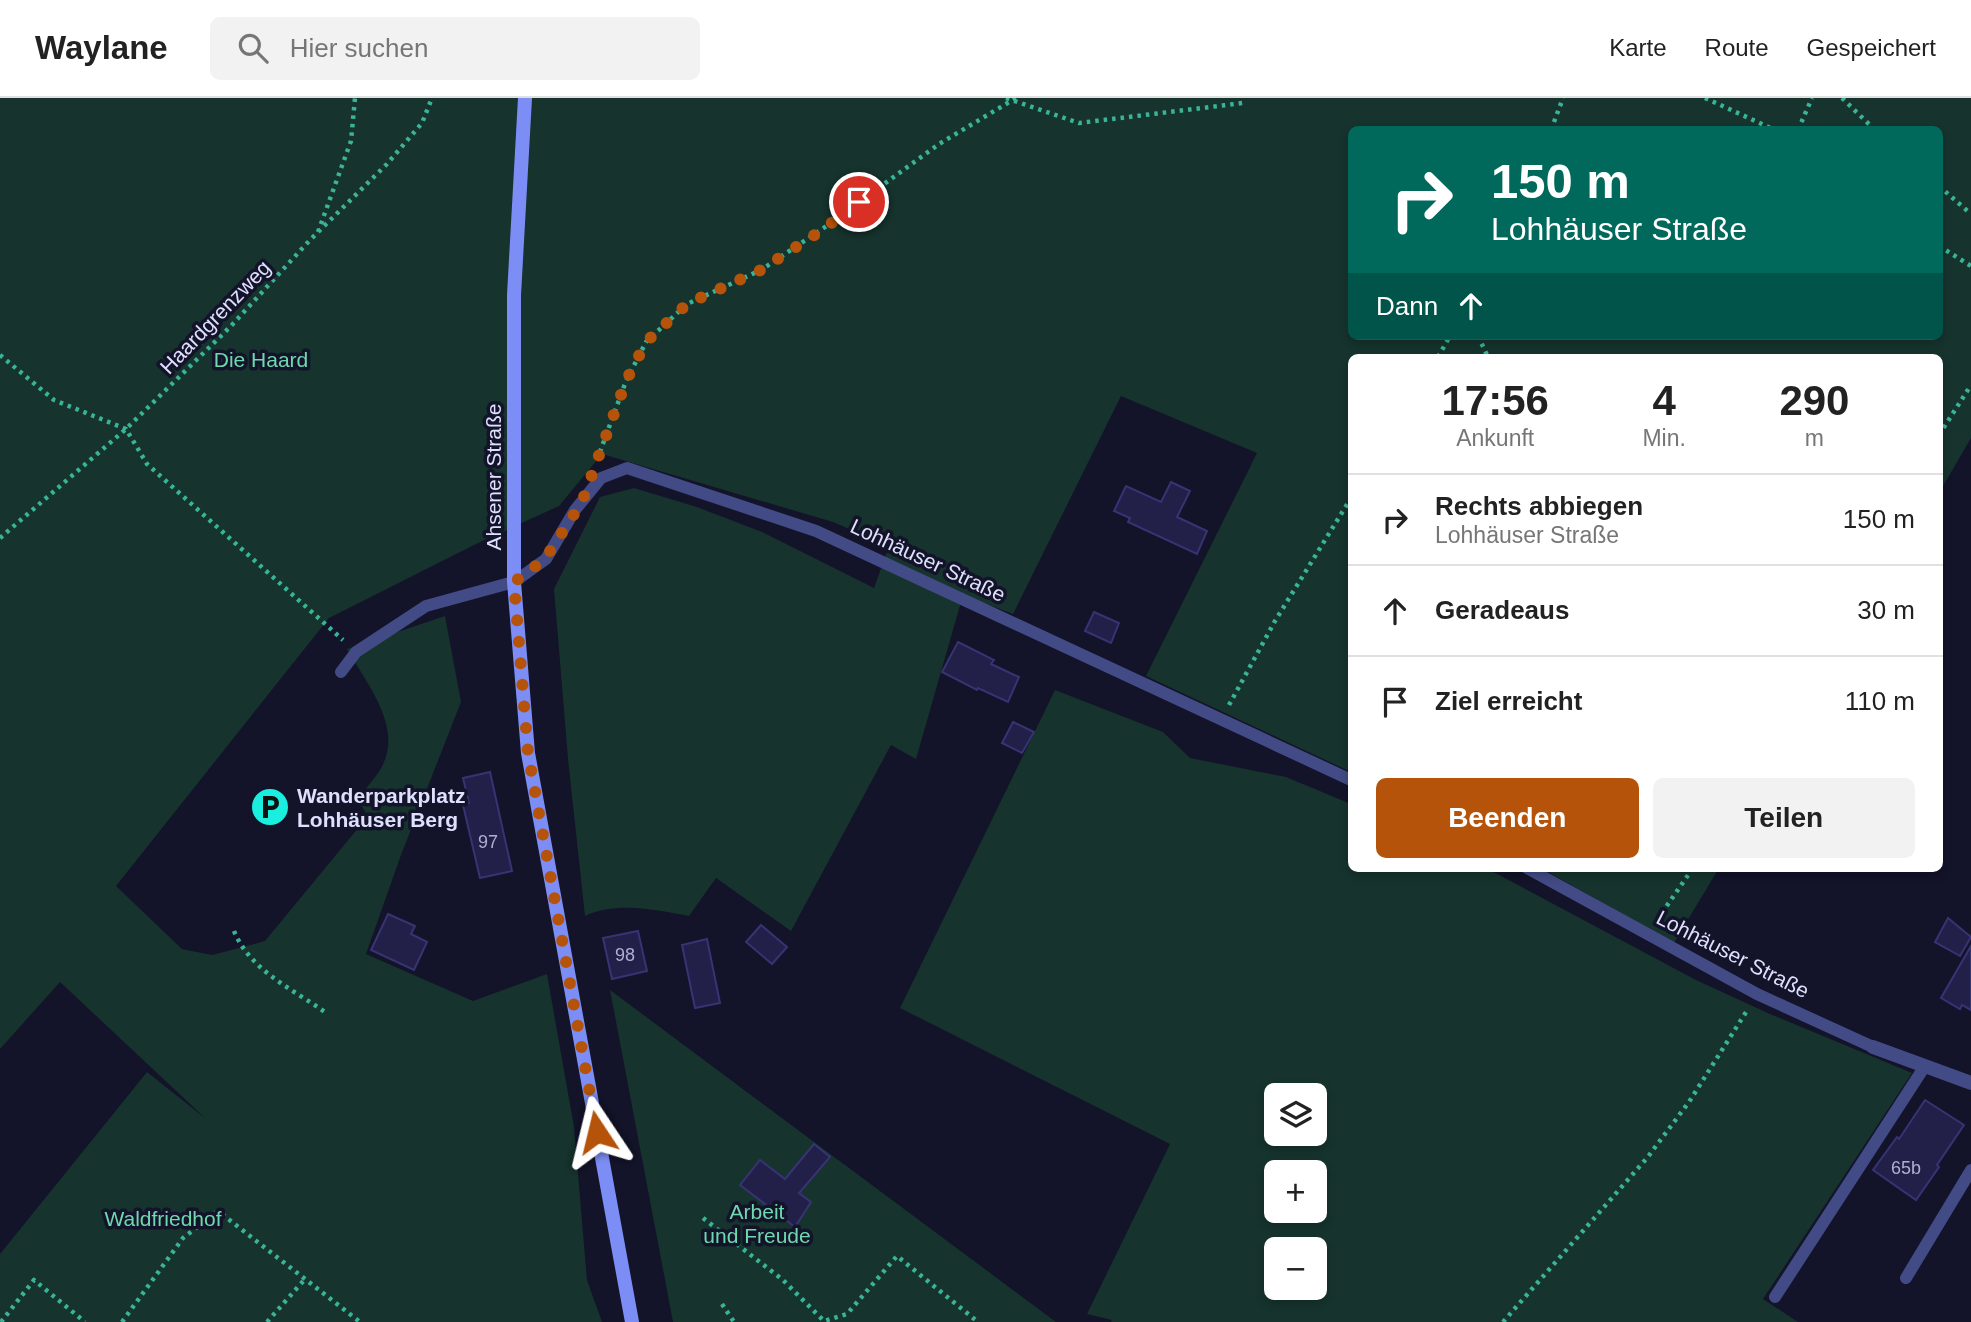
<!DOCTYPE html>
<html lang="de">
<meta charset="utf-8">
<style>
body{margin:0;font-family:Arial,sans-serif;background:#f2f2f2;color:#222;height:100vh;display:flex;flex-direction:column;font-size:26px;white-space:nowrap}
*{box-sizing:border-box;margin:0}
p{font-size:23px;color:#767676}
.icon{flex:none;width:38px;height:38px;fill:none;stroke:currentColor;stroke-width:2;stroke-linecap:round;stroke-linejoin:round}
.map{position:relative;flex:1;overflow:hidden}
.panel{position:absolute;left:1348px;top:256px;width:595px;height:518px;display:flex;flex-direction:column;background:#fff;border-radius:10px;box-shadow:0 4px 10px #0003}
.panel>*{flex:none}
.banner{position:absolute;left:1348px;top:28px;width:595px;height:214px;border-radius:10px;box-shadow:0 4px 10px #0003;background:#00695c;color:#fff;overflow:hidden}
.controls{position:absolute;left:1264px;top:985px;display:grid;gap:14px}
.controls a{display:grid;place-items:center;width:63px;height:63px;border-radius:10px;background:#fff;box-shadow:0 4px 10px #0003;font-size:35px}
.pin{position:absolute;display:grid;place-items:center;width:60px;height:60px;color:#fff;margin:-30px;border:4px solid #fff;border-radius:50%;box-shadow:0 2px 7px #0007}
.me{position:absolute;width:77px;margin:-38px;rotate:350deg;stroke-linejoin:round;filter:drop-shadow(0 0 5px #0008)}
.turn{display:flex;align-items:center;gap:24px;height:147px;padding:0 28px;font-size:32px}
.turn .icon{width:91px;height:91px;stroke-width:2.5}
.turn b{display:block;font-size:49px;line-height:60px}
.then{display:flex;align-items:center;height:66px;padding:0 28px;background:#0003;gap:14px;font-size:26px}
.eta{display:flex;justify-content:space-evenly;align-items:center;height:119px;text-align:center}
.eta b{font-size:42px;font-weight:700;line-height:49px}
.action{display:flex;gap:14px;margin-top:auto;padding:14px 28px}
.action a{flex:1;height:80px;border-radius:10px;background:#b45309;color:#fff;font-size:28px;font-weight:700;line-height:80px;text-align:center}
.action a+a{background:#f2f2f2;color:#222}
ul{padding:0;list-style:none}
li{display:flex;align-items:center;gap:21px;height:91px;padding:0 28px;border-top:2px solid #e0e0e0}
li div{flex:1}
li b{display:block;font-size:26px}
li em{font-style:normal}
header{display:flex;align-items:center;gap:42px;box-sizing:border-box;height:98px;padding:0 35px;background:#fff;border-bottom:2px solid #e0e0e0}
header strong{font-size:33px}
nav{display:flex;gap:38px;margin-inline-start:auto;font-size:24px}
.search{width:490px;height:63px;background:#f2f2f2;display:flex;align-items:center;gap:18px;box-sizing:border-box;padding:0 24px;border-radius:10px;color:#767676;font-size:26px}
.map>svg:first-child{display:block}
</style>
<header>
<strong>Waylane</strong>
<div class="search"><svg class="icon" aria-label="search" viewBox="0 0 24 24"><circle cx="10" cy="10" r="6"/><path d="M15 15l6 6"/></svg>Hier suchen</div>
<nav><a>Karte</a><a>Route</a><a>Gespeichert</a></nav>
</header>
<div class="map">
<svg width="1971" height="1224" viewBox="0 0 1971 1224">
<rect width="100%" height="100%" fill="#13132a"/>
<path fill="#16332d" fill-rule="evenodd" d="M 0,0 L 1971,0 L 1971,340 L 1939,395 L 1939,259 L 1351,259 L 1351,674 L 1146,578 L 1257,355 L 1121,298 L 1013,516 L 963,497 L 916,661 L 891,647 L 791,833 L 716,780 L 689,818 C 655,812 618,803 585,818 L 568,661 L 554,491 L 600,399 L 634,390 L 697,409 L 762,434 L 874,490 L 889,448 L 833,424 L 602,356 L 559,408 L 476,446 L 329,520 L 116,788 L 182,851 L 212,857 L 265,843 L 368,718 L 357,701 C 364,692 372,684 378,675 C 407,633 368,588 347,551 L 445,518 L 461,604 L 401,757 L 366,856 L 473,903 L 547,876 L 574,1029 L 587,1182 L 602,1224 L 0,1224 L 0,1156 L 147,974 L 205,1020 L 60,884 L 0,951 ZM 1351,32 L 1939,32 L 1939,238 L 1351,238 Z
M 1055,592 L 1163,634 L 1190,660 L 1286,679 L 1351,706 L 1351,770 L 1486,770 L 1696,882 L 1770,916 L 1912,975 L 1763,1201 L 1798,1224 L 1111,1224 L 1112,1222 L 1087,1216 L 1170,1046 L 900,910 ZM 1276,998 L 1314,998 L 1314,1036 L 1276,1036 ZM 1276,1074 L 1314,1074 L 1314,1113 L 1276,1113 ZM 1276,1152 L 1314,1152 L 1314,1190 L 1276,1190 Z
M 1541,770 L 1719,770 L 1674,845 Z
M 610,892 L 1056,1224 L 673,1224 Z"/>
<path fill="#222049" stroke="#363473" stroke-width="2" d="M 1171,384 L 1190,393 L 1177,419 L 1207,433 L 1197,456 L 1128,424 L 1130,420 L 1114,413 L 1126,388 L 1161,404 Z
M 1094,514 L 1119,525 L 1111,545 L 1085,533 Z
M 958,544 L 994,562 L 991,566 L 1019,579 L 1008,604 L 978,590 L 977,592 L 942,574 Z
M 1013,624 L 1034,634 L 1022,655 L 1002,645 Z
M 490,674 L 512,773 L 480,780 L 463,707 L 469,705 L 463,680 Z
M 388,816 L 415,828 L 411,836 L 427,844 L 414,872 L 371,852 Z
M 1948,820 L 1971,839 L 1960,858 L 1935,844 Z
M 761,827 L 787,849 L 772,866 L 746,844 Z
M 638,833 L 647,873 L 612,881 L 603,840 Z
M 707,841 L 720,905 L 695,910 L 682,847 Z
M 1971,848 L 1971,912 L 1962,907 L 1960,911 L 1941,900 Z
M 1925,1002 L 1964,1027 L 1937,1067 L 1939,1069 L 1916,1102 L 1873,1072 L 1897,1039 L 1899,1041 Z
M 814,1046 L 830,1059 L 799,1095 L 811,1104 L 795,1129 L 740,1087 L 760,1062 L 785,1081 Z"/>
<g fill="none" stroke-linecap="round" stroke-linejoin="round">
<path stroke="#3ab498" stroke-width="4.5" stroke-dasharray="3.5 5" stroke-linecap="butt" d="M 1006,0 L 1079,25 L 1243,5
M 1705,0 L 1775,32
M 1842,0 L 1875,32
M 1551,32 L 1563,0
M 1798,32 L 1812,0
M 1939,88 L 1971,116
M 318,134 L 351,43 L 355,0
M 1939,148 L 1971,168
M 1478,238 L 1488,259
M 0,257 L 54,302 L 126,331 L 147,366 L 343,542
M 1438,259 L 1450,238
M 1939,337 L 1971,287
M 597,362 L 626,283 L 646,244 L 687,206 L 761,172 L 825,129 L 939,46 L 1016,0
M 0,440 L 126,331 L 231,228 L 310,142 L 387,66 L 422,25 L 432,0
M 1229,607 L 1275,523 L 1351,400
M 1657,822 L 1693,770
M 234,833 C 250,872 292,891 325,914
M 703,1120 L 783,1182 L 824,1223 L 847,1216 L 897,1158 L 978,1224
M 722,1206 L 734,1224
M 1,1224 L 34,1182 L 85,1224
M 122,1224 L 183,1140 L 218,1113 L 360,1224
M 267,1224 L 305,1181
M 1503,1224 L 1647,1060 L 1689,1004 L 1748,911"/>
<path stroke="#424b85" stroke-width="12" d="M 341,574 L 356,554 L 426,508 L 514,484 L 546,461 L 575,412 L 601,380 L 627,370 L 816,433 L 1351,682
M 1527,770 L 1757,896 L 1873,949
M 1906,1180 L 1971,1072
M 1775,1199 L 1925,968"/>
<path stroke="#424b85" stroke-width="14" d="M 1873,949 L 1971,985"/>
<path stroke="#7c8ef5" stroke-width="14" d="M 525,0 L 514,197 L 514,484 L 528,655 L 632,1224"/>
</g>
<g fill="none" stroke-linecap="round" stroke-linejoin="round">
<path stroke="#b45309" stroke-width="12" stroke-dasharray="0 21.6" d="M 597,1034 L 528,655 L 514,484 L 545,461 L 582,404 L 626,283 L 646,244 L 687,206 L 761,172 L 825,130 L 859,104"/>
</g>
<defs>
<symbol id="parking-disc" viewBox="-11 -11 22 22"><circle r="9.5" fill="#19eedf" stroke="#13132a"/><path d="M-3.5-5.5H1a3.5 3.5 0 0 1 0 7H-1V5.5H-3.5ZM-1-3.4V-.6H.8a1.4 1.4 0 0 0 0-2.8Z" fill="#111"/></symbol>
</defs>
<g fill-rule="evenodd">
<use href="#parking-disc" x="248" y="687" width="44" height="44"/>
</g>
<g text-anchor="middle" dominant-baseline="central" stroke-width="7" stroke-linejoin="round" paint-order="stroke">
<g font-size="18" fill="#afb0d0">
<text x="488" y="744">97</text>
<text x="625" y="857">98</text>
<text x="1906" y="1070">65b</text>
</g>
<g font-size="21" fill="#dee0fd" stroke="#13132a">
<text transform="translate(215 219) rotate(-46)">Haardgrenzweg</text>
<text transform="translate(493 379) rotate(-90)">Ahsener Straße</text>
<text transform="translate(928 462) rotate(25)">Lohhäuser Straße</text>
<text transform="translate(1733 856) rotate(27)">Lohhäuser Straße</text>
</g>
<g font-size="21" fill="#6ed9ac" stroke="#13132a">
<text x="261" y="261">Die Haard</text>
<text x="757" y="1113">Arbeit<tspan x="757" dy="24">und Freude</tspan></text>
<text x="163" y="1120">Waldfriedhof</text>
</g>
<g font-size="21" font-weight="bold" fill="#dee0fd" stroke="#13132a" text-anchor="start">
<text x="297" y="697">Wanderparkplatz<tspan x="297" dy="24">Lohhäuser Berg</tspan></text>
</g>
</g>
</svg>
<div class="controls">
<a><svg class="icon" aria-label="layers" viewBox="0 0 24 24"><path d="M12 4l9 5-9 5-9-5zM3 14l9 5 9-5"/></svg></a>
<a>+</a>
<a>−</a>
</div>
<div class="pin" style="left:859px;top:104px;background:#d93025"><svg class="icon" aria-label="arrive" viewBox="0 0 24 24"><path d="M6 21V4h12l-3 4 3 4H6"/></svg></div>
<svg class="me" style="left:597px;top:1034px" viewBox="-20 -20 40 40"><path d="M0-17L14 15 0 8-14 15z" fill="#b45309" stroke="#fff" stroke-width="4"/></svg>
<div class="banner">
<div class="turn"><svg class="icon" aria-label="right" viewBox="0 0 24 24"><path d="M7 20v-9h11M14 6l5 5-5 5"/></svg><div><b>150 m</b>Lohhäuser Straße</div></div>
<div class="then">Dann<svg class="icon" aria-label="ahead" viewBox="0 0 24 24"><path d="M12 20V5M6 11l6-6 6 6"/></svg></div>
</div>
<section class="panel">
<div class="eta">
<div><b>17:56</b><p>Ankunft</p></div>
<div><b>4</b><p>Min.</p></div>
<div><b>290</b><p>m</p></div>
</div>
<ul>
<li><svg class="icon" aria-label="right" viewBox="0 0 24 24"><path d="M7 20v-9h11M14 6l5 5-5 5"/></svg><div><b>Rechts abbiegen</b><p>Lohhäuser Straße</p></div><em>150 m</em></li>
<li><svg class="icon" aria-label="ahead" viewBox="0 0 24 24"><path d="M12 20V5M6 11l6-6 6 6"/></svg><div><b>Geradeaus</b></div><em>30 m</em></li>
<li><svg class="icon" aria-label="arrive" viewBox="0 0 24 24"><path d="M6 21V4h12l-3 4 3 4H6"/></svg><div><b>Ziel erreicht</b></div><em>110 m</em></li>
</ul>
<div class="action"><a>Beenden</a><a>Teilen</a></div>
</section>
</div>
